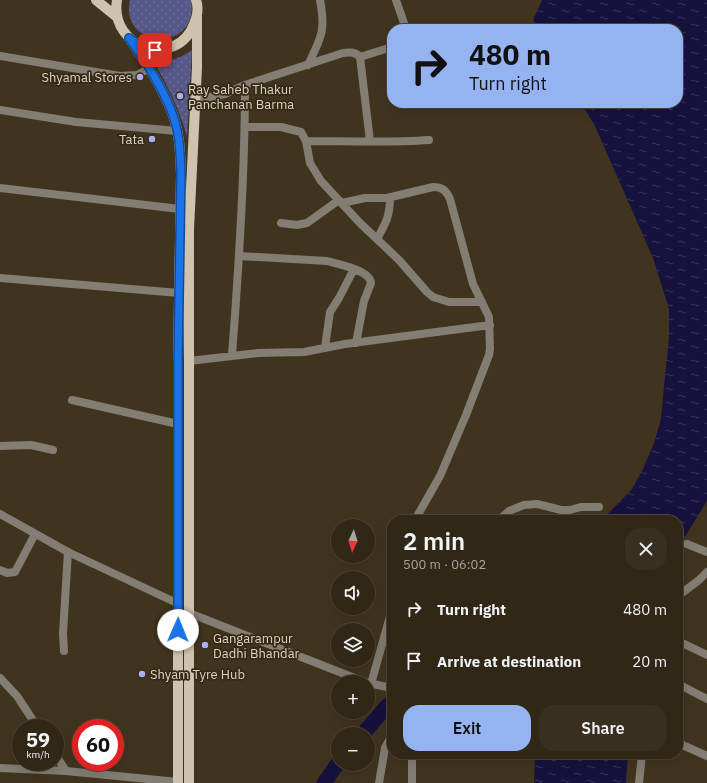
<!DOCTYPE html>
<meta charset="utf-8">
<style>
body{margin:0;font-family:"IBM Plex Sans",sans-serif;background:#392f20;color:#f1f3f6;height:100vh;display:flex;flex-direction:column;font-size:15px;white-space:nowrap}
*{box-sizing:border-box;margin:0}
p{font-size:13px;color:#a8a5a1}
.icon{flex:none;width:22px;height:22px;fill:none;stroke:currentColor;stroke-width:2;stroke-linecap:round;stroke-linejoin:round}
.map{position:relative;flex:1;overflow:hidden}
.details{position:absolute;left:387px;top:515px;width:296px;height:244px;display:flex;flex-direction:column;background:#312717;border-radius:16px;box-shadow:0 4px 16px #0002,0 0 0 1px #4c4436}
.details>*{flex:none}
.guide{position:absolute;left:387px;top:24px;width:296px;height:84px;border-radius:16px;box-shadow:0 4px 16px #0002,0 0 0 1px #4c4436;background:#95b2f1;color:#111;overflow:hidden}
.needle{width:26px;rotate:184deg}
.controls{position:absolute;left:331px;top:519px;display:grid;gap:8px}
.controls a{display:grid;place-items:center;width:44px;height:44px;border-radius:50%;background:#312717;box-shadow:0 4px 16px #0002,0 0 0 1px #4c4436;font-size:20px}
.speed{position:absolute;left:12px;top:719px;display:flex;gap:8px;font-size:20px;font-weight:700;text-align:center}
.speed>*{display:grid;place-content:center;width:52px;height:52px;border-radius:50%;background:#312717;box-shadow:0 4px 16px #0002,0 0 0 1px #4c4436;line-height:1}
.speed small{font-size:10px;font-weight:400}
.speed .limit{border:6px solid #d22;background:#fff;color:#111}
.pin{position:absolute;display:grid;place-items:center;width:34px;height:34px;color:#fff;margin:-17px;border-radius:8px;box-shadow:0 2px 6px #0006}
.me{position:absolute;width:44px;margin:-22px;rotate:1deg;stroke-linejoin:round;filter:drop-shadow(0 0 3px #0008)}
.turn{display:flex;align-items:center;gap:14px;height:84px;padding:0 16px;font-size:18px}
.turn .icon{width:52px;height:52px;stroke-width:2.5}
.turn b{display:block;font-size:28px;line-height:34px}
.round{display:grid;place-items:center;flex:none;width:42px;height:42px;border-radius:16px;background:#392f20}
.summary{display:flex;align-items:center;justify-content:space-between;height:68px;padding:0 16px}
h1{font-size:24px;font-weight:600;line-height:30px}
.primary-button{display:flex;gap:8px;margin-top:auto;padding:8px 16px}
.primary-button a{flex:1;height:46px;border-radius:16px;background:#95b2f1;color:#111;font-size:16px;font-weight:600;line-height:46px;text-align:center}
.primary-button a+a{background:#392f20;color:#f1f3f6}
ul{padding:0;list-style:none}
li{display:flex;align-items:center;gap:12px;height:52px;padding:0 16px}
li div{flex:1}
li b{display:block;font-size:15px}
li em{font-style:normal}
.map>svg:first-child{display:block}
</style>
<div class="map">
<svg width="707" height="783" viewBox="0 0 707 783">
<defs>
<pattern id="garden-dots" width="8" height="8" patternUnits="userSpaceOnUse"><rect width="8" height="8" fill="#56588a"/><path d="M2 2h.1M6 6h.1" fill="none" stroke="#6e6f99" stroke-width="1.8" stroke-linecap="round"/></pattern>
<pattern id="water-ripples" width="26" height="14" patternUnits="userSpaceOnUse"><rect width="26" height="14" fill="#16123e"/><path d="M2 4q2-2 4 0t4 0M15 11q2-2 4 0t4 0" fill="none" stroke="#373458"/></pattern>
</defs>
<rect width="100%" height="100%" fill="#41341f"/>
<path fill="url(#garden-dots)" d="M 130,0 L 191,0 C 200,53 119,50 130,0 Z
M 192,50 L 187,136 C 179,109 168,85 153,61 C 168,62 180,59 192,50 Z"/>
<path fill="url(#water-ripples)" d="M 542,0 L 707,0 L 707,501 L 678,548 L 678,520 L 602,520 L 632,489 L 643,469 L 654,443 L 661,419 L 664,386 L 669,338 L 669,309 L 653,258 L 595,126 L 581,103 L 678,103 L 678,29 L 539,29 L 533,20 Z
M 535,754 L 628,754 L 626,783 L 534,783 Z"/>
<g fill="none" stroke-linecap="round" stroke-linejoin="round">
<path stroke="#16123e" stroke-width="15" d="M 363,734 L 387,706 L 392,703
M 324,783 L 338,763"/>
<path stroke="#837d73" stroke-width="8" d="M 396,0 L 406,29
M 0,56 L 120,76 L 137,75 L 150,68
M 360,57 L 392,47
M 308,65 C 321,38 326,31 320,0
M 196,100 L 225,94 L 245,85 L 343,53 C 351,52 355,52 360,57 L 370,141
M 0,110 L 76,122 L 177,131
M 245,127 L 281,127 L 301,132 L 306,141 L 310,163 L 321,181 L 360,223 L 399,260 L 427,292 L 433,297 L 449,302 L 482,302
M 306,141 C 347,141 388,143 429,140
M 0,188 L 180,209
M 342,203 L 365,198 L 387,198 L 433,187 C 442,187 446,190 450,199 L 473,284 L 489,317 L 490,349 L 489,355 L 466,415 L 440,476 L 415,520
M 281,223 L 297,225 L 307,223 L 339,200
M 377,239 C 386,223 390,216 390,197
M 239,256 L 327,261 C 338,264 370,270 371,283 L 364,301 L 356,343
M 0,278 L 179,293
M 325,347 L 330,312 L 339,298 L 354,269
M 232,355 C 239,265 245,175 245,85
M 189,361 L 258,353 L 304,352 L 345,344 L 490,325
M 72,400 L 178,424
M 0,446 L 31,445 L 53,450
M 0,570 L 7,573 L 15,572 L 35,534
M 678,596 L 699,580 L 707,572
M 678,641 L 707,655
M 64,651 L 63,633 L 68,552
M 0,678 L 17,696 L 38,728
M 371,684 L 392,609
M 678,684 L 707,699
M 678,743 L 707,756
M 55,754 L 66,771 L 178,782
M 412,754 L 412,783
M 0,768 L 66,771
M 379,783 L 385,748 L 392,735
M 639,783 L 642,754"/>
<path stroke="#837d73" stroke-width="8" d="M 0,514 L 68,552 L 179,604
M 499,520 L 509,511 L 524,505 L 537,504 L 561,510 L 570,510 L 581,507 L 599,507
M 687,544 L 707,552
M 189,613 L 365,682
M 368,683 L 392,688"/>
<path stroke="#d0c3ae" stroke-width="10" d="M 96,0 L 117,17
M 117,0 C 109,49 177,69 194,24 C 197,17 199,8 196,0
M 129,38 C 147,63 164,89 174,118 C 180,136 180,154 181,173 L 178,363 L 178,783
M 189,783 L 189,229 L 197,67 L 197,17"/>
</g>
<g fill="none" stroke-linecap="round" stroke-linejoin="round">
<defs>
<path id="route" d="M 155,50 L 141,46 L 129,38 C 147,63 164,89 174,118 C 180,136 180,154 181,173 L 178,363 L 178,630"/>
</defs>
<use href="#route" stroke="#114b97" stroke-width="10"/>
<use href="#route" stroke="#1a73e8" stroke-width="7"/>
</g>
<g fill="#acaffb" stroke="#362a15" stroke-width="1.5">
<circle cx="140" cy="77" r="4"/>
<circle cx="180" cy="96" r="4"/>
<circle cx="152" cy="139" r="4"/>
<circle cx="205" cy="645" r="4"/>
<circle cx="142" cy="674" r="4"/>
</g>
<g text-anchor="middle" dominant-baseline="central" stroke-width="3.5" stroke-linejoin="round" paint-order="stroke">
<g font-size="13" fill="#dbd3c7" stroke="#362a15" text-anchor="start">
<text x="132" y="77" text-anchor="end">Shyamal Stores</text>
<text x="188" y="89">Ray Saheb Thakur<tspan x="188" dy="15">Panchanan Barma</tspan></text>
<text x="144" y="139" text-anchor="end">Tata</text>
<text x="213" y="638">Gangarampur<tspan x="213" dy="15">Dadhi Bhandar</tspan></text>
<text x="150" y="674">Shyam Tyre Hub</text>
</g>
</g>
</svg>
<div class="controls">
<a><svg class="needle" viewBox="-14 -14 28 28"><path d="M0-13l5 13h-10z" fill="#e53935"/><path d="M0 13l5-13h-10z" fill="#a8a5a1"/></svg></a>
<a><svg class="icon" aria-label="sound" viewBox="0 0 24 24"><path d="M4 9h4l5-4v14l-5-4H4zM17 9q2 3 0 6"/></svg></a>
<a><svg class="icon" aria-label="layers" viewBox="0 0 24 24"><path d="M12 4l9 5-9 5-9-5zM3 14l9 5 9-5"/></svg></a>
<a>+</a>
<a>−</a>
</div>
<div class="speed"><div>59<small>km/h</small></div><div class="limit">60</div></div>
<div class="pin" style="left:155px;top:50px;background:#d93025"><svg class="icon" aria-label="arrive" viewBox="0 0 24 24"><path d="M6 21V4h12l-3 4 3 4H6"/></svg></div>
<svg class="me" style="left:178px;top:630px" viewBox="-20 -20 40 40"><circle r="19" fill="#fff"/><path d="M0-13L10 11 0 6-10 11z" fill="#1a73e8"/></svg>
<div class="guide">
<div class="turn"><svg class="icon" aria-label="right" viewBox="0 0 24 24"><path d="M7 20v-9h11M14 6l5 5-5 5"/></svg><div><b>480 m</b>Turn right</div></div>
</div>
<section class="details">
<div class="summary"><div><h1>2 min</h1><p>500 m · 06:02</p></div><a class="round"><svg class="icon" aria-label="close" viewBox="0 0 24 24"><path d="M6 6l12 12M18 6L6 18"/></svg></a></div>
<ul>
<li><svg class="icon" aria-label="right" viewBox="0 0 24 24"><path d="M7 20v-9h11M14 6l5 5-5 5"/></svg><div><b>Turn right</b></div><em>480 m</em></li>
<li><svg class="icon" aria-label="arrive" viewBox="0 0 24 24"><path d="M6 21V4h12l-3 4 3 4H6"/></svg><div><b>Arrive at destination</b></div><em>20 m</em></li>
</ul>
<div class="primary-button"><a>Exit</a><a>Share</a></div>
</section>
</div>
